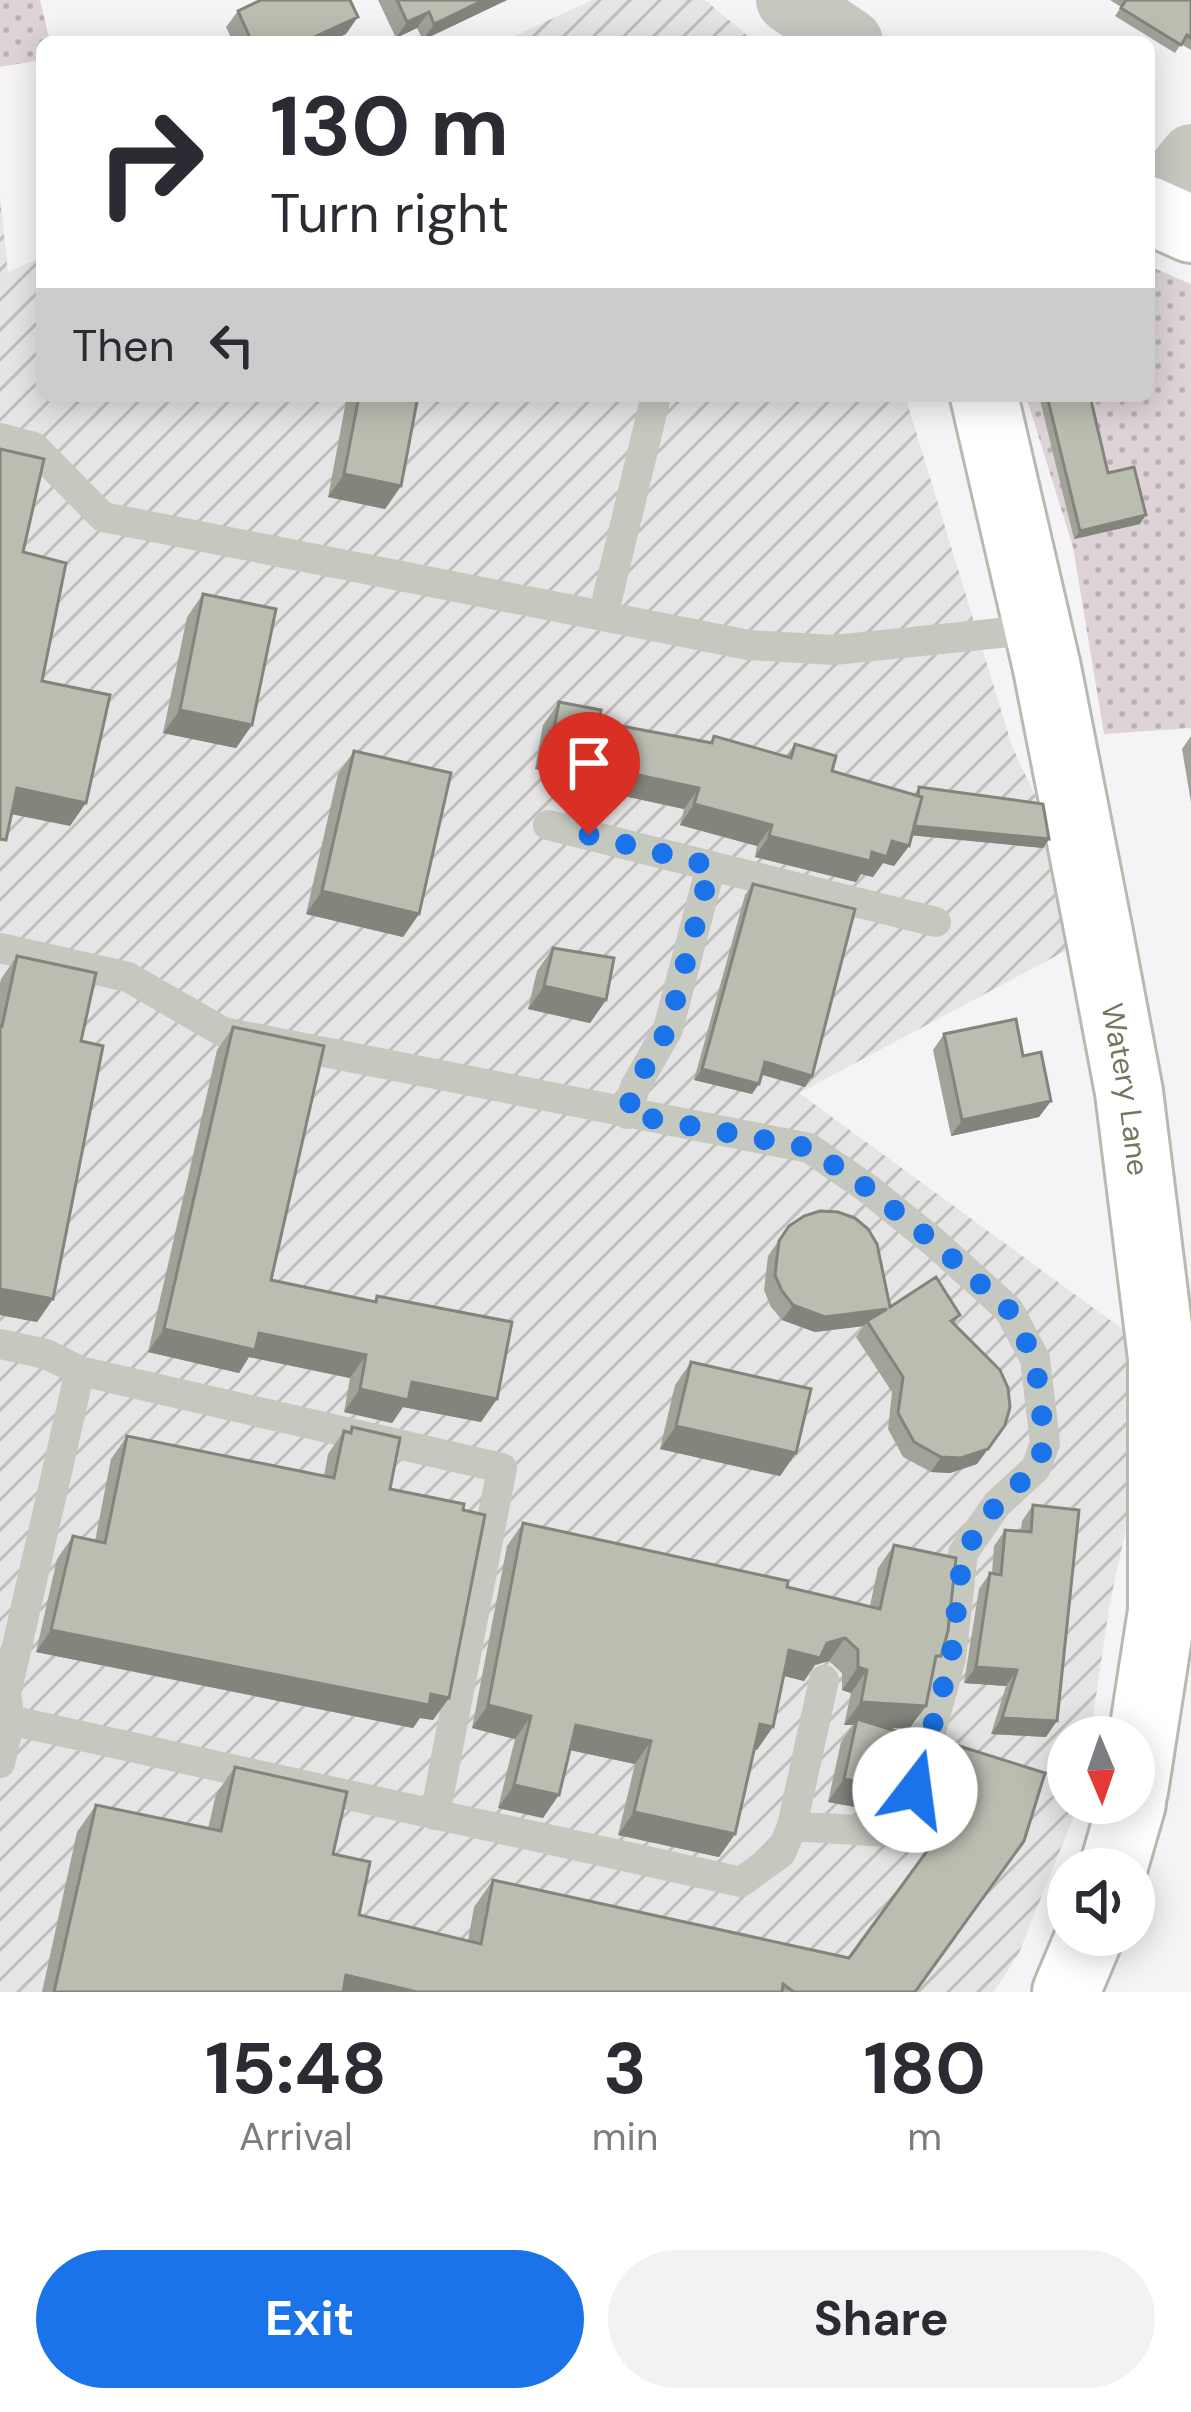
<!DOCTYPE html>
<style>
body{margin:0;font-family:"DM Sans",sans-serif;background:#f2f2f3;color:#2b2b33;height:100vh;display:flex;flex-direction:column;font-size:45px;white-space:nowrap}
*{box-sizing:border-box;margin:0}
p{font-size:39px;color:#7c7c81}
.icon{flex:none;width:66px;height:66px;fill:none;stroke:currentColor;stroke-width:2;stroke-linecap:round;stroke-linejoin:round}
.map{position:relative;height:1992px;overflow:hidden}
.panel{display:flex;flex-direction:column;background:#fff;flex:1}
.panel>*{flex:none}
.hud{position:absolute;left:36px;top:36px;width:1119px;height:366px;border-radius:18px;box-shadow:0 6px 30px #0003;background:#fff;color:#2b2b33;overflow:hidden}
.needle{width:78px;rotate:178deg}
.tools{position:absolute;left:1047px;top:1716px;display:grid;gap:24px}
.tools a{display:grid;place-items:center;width:108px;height:108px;border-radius:50%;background:#fff;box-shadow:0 6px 30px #0003;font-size:60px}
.pin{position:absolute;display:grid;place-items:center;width:102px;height:102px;color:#fff;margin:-123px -51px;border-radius:50% 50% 50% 0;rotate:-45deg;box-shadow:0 0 12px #0007}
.pin .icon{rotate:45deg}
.me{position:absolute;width:132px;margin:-66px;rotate:15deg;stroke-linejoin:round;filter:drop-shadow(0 0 9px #0008)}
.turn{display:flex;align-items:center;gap:42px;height:252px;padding:0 36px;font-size:54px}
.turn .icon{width:156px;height:156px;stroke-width:2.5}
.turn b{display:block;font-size:84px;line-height:102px}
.then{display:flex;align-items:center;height:114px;padding:0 36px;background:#0003;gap:24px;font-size:45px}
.eta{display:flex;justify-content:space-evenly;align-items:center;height:204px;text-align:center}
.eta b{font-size:72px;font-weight:700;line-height:84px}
.action{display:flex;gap:24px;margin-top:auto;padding:24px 36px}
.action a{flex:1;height:138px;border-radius:72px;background:#1a73e8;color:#fff;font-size:48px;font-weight:700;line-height:138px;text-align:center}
.action a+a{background:#f2f2f3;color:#2b2b33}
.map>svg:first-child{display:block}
</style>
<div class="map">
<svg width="1191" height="1992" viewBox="0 0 1191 1992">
<defs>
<pattern id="industrial-furrows" width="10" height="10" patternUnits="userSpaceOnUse" patternTransform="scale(3)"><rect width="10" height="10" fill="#e6e4e4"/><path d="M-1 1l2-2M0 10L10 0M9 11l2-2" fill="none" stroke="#bfbebc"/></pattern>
<pattern id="grass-dots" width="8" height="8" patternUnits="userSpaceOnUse" patternTransform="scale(3)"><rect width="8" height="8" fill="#ded4d8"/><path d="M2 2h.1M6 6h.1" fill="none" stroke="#b8b1b2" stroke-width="1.8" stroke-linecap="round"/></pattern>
</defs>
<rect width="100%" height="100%" fill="#f6f3f7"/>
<path fill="url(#industrial-furrows)" d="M 592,0 L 705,0 L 755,42 L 502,42 Z
M 0,197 L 8,272 L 42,257 L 42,396 L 905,396 L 1012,746 L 1099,933 L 799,1093 L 1162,1358 L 1109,1608 L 1090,1737 L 1068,1737 L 1068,1803 L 1079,1803 L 1019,1953 L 994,1992 L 0,1992 Z"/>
<path fill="url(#grass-dots)" d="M 0,0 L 40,0 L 50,42 L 42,42 L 42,60 L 0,67 Z
M 1149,266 L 1191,284 L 1191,728 L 1104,734 L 1073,547 L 1026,396 L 1149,396 Z"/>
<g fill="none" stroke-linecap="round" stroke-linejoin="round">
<defs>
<g id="secondary">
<path d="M 1149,210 L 1191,229"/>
<path id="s1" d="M 984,396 L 1047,668 L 1099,933 L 1129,1092 L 1162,1358 L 1162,1611 L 1134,1791"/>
<path d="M 1113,1869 L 1132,1803"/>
<path d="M 1066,1992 L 1090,1935"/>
</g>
</defs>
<use href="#secondary" stroke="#b7bbaf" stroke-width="72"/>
<path stroke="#c5c8bf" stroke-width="30" d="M 656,396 L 603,616 L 748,645 L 834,650 L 1038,629
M 0,438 L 34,447 L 103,517 L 603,616
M 548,825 L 711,866
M 0,948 L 128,977 L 223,1032 L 809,1148 L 867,1188 L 935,1243 L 1009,1310 L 1035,1359 L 1045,1443 L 1036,1468 L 997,1504 L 963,1553 L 951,1658 L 903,1833 L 792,1826 L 781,1853 L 741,1882 L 0,1718
M 627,1114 L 635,1087 L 668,1029 L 711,866 L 936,922
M 0,1344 L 46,1354 L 80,1371 L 6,1694 L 10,1720 L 0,1763
M 80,1371 L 502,1468 L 435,1815
M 792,1826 L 824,1680"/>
<path stroke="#c5c8bf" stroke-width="60" d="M 1149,205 L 1191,154"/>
<path stroke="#c5c8bf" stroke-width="66" d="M 789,0 L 850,42"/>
<use href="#secondary" stroke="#fff" stroke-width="66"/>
</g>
<path fill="#a1a398" d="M 378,0 L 507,0 L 423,40 L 417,28 L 396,38 Z
M 1110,0 L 1191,0 L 1191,50 L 1181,44 L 1175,53 L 1115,16 L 1121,7 Z
M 238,11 L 346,34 L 328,42 L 233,42 L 226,27 Z
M 347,396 L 418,396 L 401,486 L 385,509 L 328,497 Z
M 1039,396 L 1090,396 L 1108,473 L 1140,524 L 1074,539 Z
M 203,594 L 252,725 L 236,748 L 163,733 L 187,617 Z
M 559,702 L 592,754 L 576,777 L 535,769 L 543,725 Z
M 616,725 L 710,742 L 714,736 L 786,756 L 795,744 L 832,771 L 914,795 L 919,787 L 1049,839 L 1043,848 L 912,835 L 909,846 L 894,866 L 883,863 L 873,877 L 861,874 L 856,882 L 755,857 L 757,846 L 680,825 L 684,809 L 592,789 L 601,745 Z
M 1191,736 L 1191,802 L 1182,749 Z
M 354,751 L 419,914 L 403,937 L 306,914 L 338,774 Z
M 753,884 L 812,1076 L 805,1087 L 762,1075 L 752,1094 L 694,1080 L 745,895 Z
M 553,948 L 606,1000 L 590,1023 L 528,1009 L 537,971 Z
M 17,956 L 81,1041 L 53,1299 L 37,1322 L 0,1315 L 0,983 L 1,979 Z
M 233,1027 L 271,1280 L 374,1302 L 377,1296 L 497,1399 L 481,1422 L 403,1407 L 392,1423 L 344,1412 L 350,1378 L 249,1357 L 239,1373 L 148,1352 L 217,1050 Z
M 944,1034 L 1051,1101 L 1039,1117 L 951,1136 L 933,1050 Z
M 789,1226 L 890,1307 L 960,1315 L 954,1324 L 1005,1425 L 977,1464 L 950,1473 L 931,1472 L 903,1457 L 888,1429 L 892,1392 L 856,1337 L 864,1326 L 815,1332 L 782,1320 L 771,1307 L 764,1290 L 768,1256 Z
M 691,1362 L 796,1453 L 780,1476 L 660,1449 L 675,1385 Z
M 352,1427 L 390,1489 L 449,1698 L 433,1720 L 420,1718 L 413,1728 L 36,1652 L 57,1559 L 73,1536 L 95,1541 L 111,1459 L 127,1436 L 324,1476 L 328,1454 L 344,1431 L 349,1432 Z
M 1033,1505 L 1046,1737 L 991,1734 L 1006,1686 L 964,1683 L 979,1589 L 990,1573 L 992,1573 L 994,1546 L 1005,1530 L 1021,1531 L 1022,1521 Z
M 523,1523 L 870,1606 L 878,1568 L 894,1545 L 934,1667 L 926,1706 L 909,1729 L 882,1727 L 904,1790 L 888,1813 L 828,1802 L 841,1742 L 853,1725 L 844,1725 L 851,1693 L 842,1690 L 842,1673 L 829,1661 L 815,1665 L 804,1681 L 784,1676 L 757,1750 L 754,1749 L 735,1834 L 719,1857 L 618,1835 L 635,1764 L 570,1750 L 543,1818 L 498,1808 L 515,1739 L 472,1728 L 507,1546 Z
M 959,1746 L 1045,1773 L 1024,1841 L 916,1992 L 42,1992 L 77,1832 L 96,1805 L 208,1829 L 216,1794 L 235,1767 L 347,1792 L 333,1854 L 370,1862 L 359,1915 L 468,1941 L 474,1907 L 493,1880 L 849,1958 L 945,1826 L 926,1822 L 940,1773 Z"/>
<path fill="#83847c" d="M 484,0 L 507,0 L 423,40 L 434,24 Z
M 429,12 L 417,28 L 396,38 L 407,22 Z
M 358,17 L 346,34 L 328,42 L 303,42 Z
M 344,474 L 401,486 L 385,509 L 328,497 Z
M 1146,515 L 1140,524 L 1074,539 L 1080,531 Z
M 180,710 L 252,725 L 236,748 L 163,733 Z
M 551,746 L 592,754 L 576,777 L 535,769 Z
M 606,768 L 699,788 L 684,809 L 592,789 Z
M 17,788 L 86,803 L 70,826 L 1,812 Z
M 694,804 L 772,825 L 757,846 L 680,825 Z
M 914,826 L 1049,839 L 1043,848 L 908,835 Z
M 769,836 L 892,841 L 909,846 L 894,866 L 883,863 L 873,877 L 861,874 L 856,882 L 755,857 Z
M 322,891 L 419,914 L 403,937 L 306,914 Z
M 544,986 L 606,1000 L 590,1023 L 528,1009 Z
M 765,1062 L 812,1076 L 805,1087 L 757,1073 Z
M 702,1069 L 759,1084 L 752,1094 L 694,1080 Z
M 1051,1101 L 1039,1117 L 951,1136 L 962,1120 Z
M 0,1289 L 53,1299 L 37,1322 L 0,1315 Z
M 793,1305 L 887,1309 L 867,1321 L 864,1326 L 815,1332 L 782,1320 Z
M 164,1329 L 259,1333 L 366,1355 L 350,1378 L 249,1357 L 239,1373 L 148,1352 Z
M 412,1382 L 497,1399 L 481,1422 L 403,1407 L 392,1423 L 344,1412 L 360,1389 Z
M 676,1426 L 796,1453 L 780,1476 L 660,1449 Z
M 988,1449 L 977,1464 L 950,1473 L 931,1472 L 941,1457 Z
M 51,1630 L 431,1694 L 449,1698 L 433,1720 L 420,1718 L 413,1728 L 36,1652 Z
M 845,1638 L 829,1661 L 815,1665 L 804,1681 L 773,1673 L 789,1650 Z
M 858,1667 L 867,1670 L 851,1693 L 842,1690 Z
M 976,1667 L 1017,1670 L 1006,1686 L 964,1683 Z
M 861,1702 L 926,1706 L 909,1729 L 856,1725 L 857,1719 L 853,1725 L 844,1725 Z
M 488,1705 L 531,1716 L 515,1739 L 472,1728 Z
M 1002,1718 L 1057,1721 L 1046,1737 L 991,1734 Z
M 760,1724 L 773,1727 L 757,1750 L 744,1747 Z
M 576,1725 L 651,1741 L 635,1764 L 560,1748 Z
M 844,1779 L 904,1790 L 888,1813 L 828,1802 Z
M 514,1785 L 559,1795 L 543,1818 L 498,1808 Z
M 945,1795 L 965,1799 L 946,1826 L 926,1822 Z
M 634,1812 L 735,1834 L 719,1857 L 618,1835 Z
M 346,1975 L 417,1992 L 334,1992 Z"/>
<path fill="#bbbdb1" stroke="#83847c" stroke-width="3" d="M 261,0 L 350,0 L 358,17 L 303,42 L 252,42 L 238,11 Z
M 397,0 L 484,0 L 434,24 L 429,12 L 407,22 Z
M 1126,0 L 1191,0 L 1191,38 L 1187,35 L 1181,45 L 1121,8 Z
M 359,396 L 418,396 L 401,486 L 344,474 Z
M 1047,396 L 1090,396 L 1108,473 L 1134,467 L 1146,515 L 1080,531 Z
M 0,449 L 44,459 L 23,552 L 66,563 L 42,681 L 110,695 L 86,803 L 17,788 L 6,840 L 0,839 Z
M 203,594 L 276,609 L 252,725 L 180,710 Z
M 559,702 L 601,710 L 592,754 L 551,746 Z
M 616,725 L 712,743 L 714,736 L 791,758 L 795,744 L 836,756 L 832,771 L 922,797 L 909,846 L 892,841 L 887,857 L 872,852 L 870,861 L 769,836 L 772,825 L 694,804 L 699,788 L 606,768 Z
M 354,751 L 451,773 L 419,914 L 322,891 Z
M 919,787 L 1043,804 L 1049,839 L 914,826 L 922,797 L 918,796 Z
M 753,884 L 855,909 L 812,1076 L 765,1062 L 759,1084 L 702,1069 Z
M 553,948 L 614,958 L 606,1000 L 544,986 Z
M 17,956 L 96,973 L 81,1041 L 103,1046 L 53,1299 L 0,1289 L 0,1025 L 2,1026 Z
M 1016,1019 L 1023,1056 L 1041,1052 L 1051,1101 L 962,1120 L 944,1034 Z
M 233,1027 L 324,1046 L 271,1280 L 376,1302 L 377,1296 L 512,1322 L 497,1399 L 412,1382 L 408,1400 L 360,1389 L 366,1355 L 259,1333 L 255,1350 L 164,1329 Z
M 820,1211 L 838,1212 L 855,1218 L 868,1229 L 877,1244 L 890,1307 L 936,1277 L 960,1315 L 951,1321 L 1000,1370 L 1008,1388 L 1010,1407 L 1005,1425 L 988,1449 L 961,1458 L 941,1457 L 914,1442 L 898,1413 L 903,1377 L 867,1321 L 887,1309 L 825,1317 L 793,1305 L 782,1291 L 775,1275 L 779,1241 L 789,1226 L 804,1216 Z
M 691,1362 L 811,1389 L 796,1453 L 676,1426 Z
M 352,1427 L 400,1438 L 390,1489 L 464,1504 L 463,1510 L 485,1515 L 449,1698 L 431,1694 L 429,1705 L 51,1630 L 73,1536 L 105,1543 L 127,1436 L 334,1478 L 344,1431 L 351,1433 Z
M 1033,1505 L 1079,1510 L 1057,1721 L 1002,1718 L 1017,1670 L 976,1667 L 990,1573 L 1001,1575 L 1005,1530 L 1031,1532 Z
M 523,1523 L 788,1581 L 787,1587 L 880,1609 L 894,1545 L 956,1558 L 948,1631 L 941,1656 L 936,1656 L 926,1706 L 861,1702 L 867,1670 L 858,1667 L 858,1650 L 845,1638 L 827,1643 L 820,1658 L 789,1650 L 773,1727 L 760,1724 L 735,1834 L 634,1812 L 651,1741 L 576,1725 L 559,1795 L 514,1785 L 531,1716 L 488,1705 Z
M 857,1719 L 919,1738 L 904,1790 L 844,1779 Z
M 959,1746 L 1045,1773 L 1024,1841 L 915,1992 L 794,1992 L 783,1984 L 782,1992 L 417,1992 L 346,1975 L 343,1992 L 54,1992 L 96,1805 L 221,1831 L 235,1767 L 347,1792 L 333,1854 L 370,1862 L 359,1915 L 481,1944 L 493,1880 L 849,1958 L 965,1799 L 945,1795 Z"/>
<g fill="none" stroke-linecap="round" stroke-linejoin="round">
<path stroke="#1a73e8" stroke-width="21" stroke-dasharray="0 37.8" d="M 589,835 L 711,866 L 668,1029 L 634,1087 L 627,1114 L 809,1148 L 867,1188 L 935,1243 L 1009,1310 L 1035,1359 L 1045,1443 L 1036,1468 L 997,1504 L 963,1553 L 951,1658 L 915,1790"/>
</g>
<g text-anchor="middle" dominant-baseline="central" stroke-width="12" stroke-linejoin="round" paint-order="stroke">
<g font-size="30" fill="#70795c" stroke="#fff">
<text stroke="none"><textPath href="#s1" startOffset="708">Watery Lane</textPath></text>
</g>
</g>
</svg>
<div class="tools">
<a><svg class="needle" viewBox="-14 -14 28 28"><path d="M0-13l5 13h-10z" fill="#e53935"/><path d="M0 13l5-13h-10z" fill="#7c7c81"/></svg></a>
<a><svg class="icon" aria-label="sound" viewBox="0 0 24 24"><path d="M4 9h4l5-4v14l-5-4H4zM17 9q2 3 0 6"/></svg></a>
</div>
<div class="pin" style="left:589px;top:835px;background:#d93025"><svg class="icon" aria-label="arrive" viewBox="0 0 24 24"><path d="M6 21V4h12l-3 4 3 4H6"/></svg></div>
<svg class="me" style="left:915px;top:1790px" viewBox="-20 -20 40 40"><circle r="19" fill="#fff"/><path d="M0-13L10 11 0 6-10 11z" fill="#1a73e8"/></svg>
<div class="hud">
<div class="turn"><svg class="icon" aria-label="right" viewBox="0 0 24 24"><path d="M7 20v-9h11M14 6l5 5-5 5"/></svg><div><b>130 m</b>Turn right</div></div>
<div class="then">Then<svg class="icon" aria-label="left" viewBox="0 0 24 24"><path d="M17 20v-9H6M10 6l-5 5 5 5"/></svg></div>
</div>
</div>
<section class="panel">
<div class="eta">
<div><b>15:48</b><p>Arrival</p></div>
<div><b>3</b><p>min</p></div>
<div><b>180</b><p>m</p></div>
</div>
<div class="action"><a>Exit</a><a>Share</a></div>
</section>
